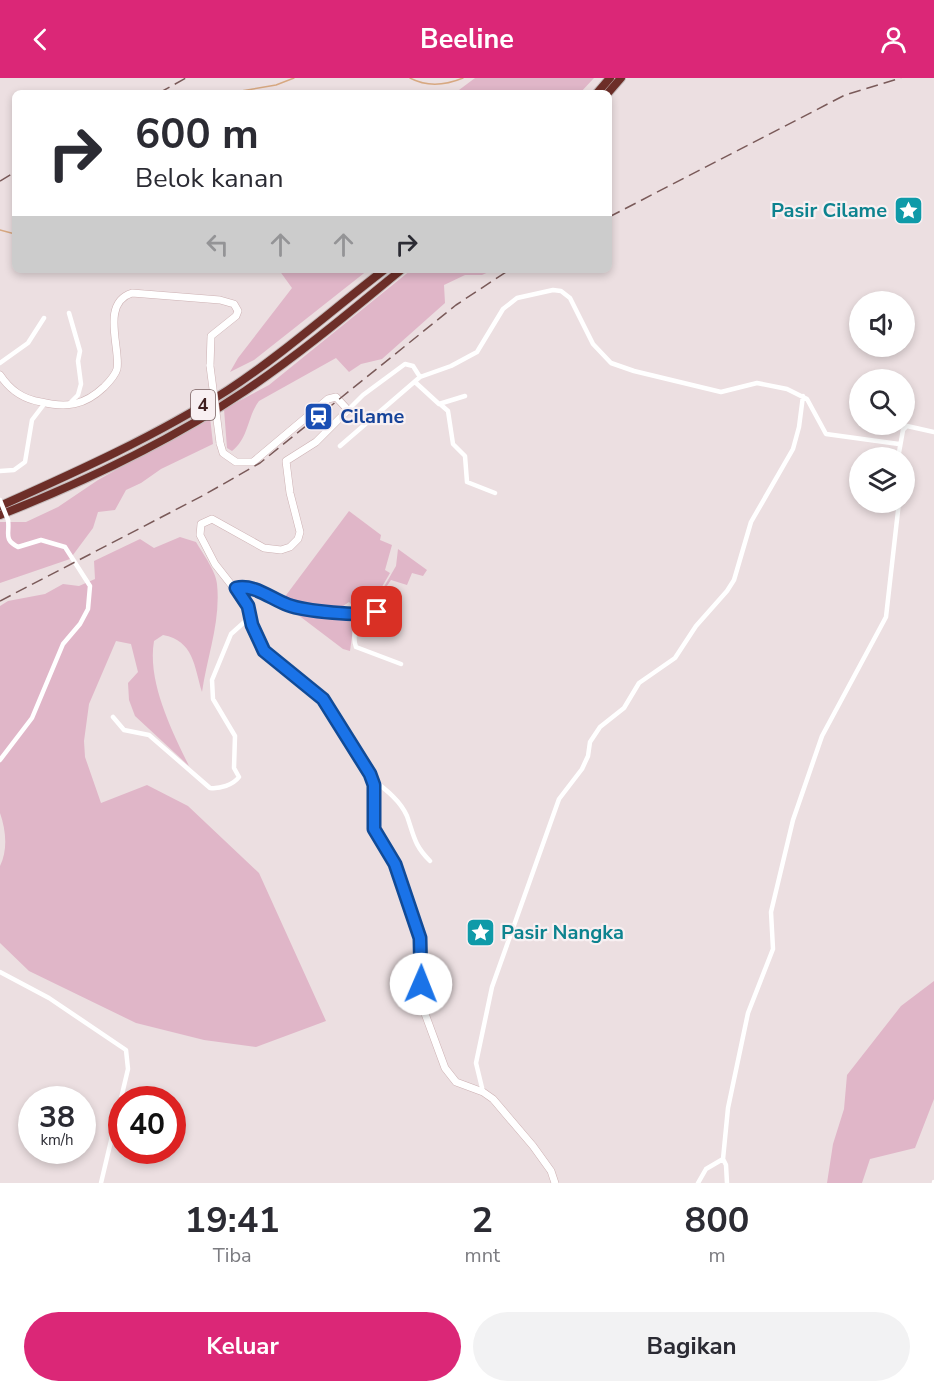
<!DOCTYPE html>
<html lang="id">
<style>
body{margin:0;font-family:"Nunito Sans",sans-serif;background:#f2f2f3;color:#2b2b33;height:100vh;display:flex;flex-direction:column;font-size:22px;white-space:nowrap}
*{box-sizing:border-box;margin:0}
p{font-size:20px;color:#7c7c81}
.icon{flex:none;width:33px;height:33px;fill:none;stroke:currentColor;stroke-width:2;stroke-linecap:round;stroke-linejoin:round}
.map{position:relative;height:1105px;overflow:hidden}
.sheet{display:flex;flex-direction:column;background:#fff;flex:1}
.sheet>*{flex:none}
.guide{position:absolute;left:12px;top:12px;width:600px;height:183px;border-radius:9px;box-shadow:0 3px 9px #0003;background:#fff;color:#2b2b33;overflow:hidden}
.buttons{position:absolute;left:849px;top:213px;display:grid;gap:12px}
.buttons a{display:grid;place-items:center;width:66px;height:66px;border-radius:50%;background:#fff;box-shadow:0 3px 9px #0003;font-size:30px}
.speed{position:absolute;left:18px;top:1008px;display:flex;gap:12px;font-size:30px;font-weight:700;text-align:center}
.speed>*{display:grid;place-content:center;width:78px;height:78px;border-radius:50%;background:#fff;box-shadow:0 3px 9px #0003;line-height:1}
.speed small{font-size:15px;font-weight:400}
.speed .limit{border:9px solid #d22;background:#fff;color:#111}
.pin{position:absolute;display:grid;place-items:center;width:51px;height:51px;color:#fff;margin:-26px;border-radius:12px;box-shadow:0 3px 9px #0006}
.me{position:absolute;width:66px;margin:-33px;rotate:1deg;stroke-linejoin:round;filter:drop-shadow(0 0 4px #0008)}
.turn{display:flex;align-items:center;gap:21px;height:126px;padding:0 24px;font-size:27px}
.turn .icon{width:78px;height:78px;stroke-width:2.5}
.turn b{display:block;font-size:42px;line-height:51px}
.lanes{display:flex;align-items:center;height:57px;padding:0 24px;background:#0003;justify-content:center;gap:30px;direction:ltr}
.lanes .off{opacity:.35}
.eta{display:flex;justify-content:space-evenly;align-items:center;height:102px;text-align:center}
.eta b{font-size:36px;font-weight:700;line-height:42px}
.cta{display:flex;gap:12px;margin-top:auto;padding:12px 24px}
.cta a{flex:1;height:69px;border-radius:36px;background:#db2777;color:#fff;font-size:24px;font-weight:700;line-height:69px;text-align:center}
.cta a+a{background:#f2f2f3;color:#2b2b33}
header{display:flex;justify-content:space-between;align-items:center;height:78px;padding:0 24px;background:#db2777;color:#fff;font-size:27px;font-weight:700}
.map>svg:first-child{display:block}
</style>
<header><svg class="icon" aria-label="back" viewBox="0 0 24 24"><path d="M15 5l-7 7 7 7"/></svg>Beeline<svg class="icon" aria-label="person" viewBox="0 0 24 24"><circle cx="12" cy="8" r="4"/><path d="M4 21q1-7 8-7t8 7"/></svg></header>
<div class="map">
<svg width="934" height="1105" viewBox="0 0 934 1105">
<rect width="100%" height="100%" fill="#ecdfe1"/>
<path fill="#e0b6c8" d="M 475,0 L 594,0 L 580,15 L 455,15 Z
M 279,192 L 368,192 L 254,282 L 230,294 L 238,280 L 292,210 Z
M 411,192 L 493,192 L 482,197 L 465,197 L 444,207 L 445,225 L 382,281 L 361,286 L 349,294 L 336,280 L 259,323 C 247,339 249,360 232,373 L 227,370 L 224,331 L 269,307 Z
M 210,339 L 213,366 L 161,391 L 141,405 L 126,412 L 115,432 L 98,434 L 93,450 L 70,481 L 0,505 L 0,444 L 26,444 L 58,429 L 98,402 Z
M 349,433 L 381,457 L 380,462 L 392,467 L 385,492 L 390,495 L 376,519 L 370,521 L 368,526 L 374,526 L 396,488 L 398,471 L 427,492 L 423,498 L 412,495 L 407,507 L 391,502 L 369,534 L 365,534 L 367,527 L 364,531 L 354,529 L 349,524 L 340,530 L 329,529 L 328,535 L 347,537 L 354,544 L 350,573 L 343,571 L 281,524 Z
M 180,459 L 196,464 C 203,476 216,493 217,506 C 221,543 207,579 202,614 C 194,588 194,563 163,557 L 154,563 C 147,604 172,653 189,688 L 135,638 L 129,622 L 128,605 L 138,594 L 131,566 L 116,563 L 89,626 L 84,663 L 85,679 L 101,725 L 147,707 L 188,728 L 259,795 L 326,943 L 256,969 L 204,962 L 136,945 L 29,893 L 0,865 L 0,788 C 8,772 6,752 0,735 L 0,528 L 8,523 L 45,516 L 63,506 L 79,508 L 95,501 L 94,483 L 140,461 L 154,470 Z
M 934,903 L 934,1021 L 915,1070 L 870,1081 L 862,1105 L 827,1105 L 833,1066 L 844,1031 L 847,997 L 901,928 Z"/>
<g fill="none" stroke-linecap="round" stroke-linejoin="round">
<path stroke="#d7a881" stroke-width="1.5" d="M 410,0 C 427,9 446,7 463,0
M 229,15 L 276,7 L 294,0
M 0,152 L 15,156"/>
<defs>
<path id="secondary" d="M 0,297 C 10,312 22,321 41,324 C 66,330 84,328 104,309 C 109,304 115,298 117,291 C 121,271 100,225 132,215 L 220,222 L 234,226 L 238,233 L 236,238 L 211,258 L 210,288
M 220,365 L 223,375 L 236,384 L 253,384 L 328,321 L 336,319 L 348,332 L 316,364 L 286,383 L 290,415 L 300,454 L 298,461 L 290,469 L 281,472 L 264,470 L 212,441 L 201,446 L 200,457 L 215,486 L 248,528 L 259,565 L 270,578 L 323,621 L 370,696 L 373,707 L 374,751 L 395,786 L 420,859 L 424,933 L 445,990 L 456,1004 L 483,1014 L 493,1021 L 533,1068 L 551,1093 L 555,1105"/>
<path id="highway" d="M 597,15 L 610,0
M 608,15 L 621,0
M 0,428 C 78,393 156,358 228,312 C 283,276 332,232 384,192
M 0,437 C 84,404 170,363 245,313 C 300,276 350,234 401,192"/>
</defs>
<use href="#secondary" stroke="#cdb1b3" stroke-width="8"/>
<use href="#highway" stroke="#c5bcbc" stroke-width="10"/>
<path stroke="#fff" stroke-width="4.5" d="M 69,235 L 80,273 L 78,283 L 81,306 L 78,317 L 70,325
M 0,285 L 28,265 L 44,240
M 415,304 L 439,326 L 465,318
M 440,326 L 448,333 L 453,366 L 465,378 L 467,404 L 495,415
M 348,332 L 363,317 L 405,286 L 413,288 L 420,299
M 340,368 L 420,299 L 451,288 L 477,274 L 503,231 L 517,220 L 553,212 L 561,213 L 570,220 L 593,266 L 611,285 L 634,293 L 721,314 L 757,305 L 787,311 L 807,321 L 826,356 L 899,366
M 898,380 L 903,352 L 907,348 L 934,354
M 0,393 L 14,392 L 25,384 L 32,342 L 45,325
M 236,510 C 256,506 273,523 292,529 C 318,536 344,534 371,536 L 377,534 L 393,511
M 354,534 C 359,546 351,558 356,569 L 401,586
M 113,639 L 124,652 L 149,657 L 210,710 C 220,711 233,707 239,699 L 234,690 L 235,658 L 213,621 L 212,602 L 231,556 L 250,539
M 0,682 L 32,640 L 63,566 L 80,546 L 88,531 L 90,508 L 65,469 L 41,462 L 18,469 C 3,461 10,456 8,442
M 372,701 C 385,711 400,722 407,738 C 414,758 414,767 430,783
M 0,894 L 49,920 L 126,972 L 128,991 L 101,1105
M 483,1014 L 476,985 L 492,909 L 559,721 L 582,691 L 588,678 L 590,664 L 600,649 L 624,630 L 639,605 L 675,580 L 696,548 L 727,513 L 734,502 L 751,444 L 793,371 L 799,349 L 803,318
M 723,1081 L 726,1087 L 727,1105
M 698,1105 L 706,1091 L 723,1081 L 728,1030 L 748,935 L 773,871 L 771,834 L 793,742 L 822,658 L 886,539 L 899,424
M 934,1105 L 934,1104"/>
<use href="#secondary" stroke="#fff" stroke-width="7"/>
<use href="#highway" stroke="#6d2e28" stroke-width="8"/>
<path stroke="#7a5a59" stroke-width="1.5" stroke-dasharray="12 6" stroke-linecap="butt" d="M 159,15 L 186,0
M 0,103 L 15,94
M 609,139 L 845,17 L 901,0
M 0,523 L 204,417 L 260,385 L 456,227 L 509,192"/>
<defs>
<path id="secondary-bridge" d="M 210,288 L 220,365"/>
</defs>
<use href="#secondary-bridge" stroke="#cdb1b3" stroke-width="8" stroke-linecap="butt"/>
<path stroke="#fff" stroke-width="4.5" d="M 0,422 L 8,442"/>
<use href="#secondary-bridge" stroke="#fff" stroke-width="7"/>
</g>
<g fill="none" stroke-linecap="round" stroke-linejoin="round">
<defs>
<path id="route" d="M 377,534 C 362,539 304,533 288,527 C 271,521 255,506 236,510 L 248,528 L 252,547 L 264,573 L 323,621 L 370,696 L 374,707 L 374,751 L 395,786 L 420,860 L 421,906"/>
</defs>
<use href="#route" stroke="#114b97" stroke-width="15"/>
<use href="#route" stroke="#1a73e8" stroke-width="10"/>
</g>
<defs>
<symbol id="sight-square" viewBox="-11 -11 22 22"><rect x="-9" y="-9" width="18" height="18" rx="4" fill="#0f9aa8" stroke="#f8f0f2"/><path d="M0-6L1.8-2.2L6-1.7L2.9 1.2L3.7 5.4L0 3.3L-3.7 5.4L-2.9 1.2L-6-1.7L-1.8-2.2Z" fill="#fff"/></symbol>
<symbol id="station-square" viewBox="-11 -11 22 22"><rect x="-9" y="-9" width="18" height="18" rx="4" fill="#1a4fb4" stroke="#f8f0f2"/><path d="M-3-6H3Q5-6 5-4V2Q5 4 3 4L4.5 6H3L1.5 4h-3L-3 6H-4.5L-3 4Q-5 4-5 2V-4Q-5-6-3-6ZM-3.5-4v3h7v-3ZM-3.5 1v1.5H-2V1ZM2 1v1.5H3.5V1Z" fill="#fff"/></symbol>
</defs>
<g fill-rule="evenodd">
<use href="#sight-square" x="892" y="116" width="33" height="33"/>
<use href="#station-square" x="302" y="322" width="33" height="33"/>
<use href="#sight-square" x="464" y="838" width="33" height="33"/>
</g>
<g text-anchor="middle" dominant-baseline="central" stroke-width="4.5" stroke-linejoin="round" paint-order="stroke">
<rect fill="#f8f0f2" stroke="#765e5e" stroke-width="1.5" x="191" y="312" width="24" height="30" rx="4.5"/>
<g font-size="18" font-weight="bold" fill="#3e1f1f">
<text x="203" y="327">4</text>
</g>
<g font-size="20" font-weight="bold" fill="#0d838f" stroke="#f8f0f2" text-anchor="end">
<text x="887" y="132">Pasir Cilame</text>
<text x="501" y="854" text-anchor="start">Pasir Nangka</text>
</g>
<g font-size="20" font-weight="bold" fill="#164399" stroke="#f8f0f2" text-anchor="start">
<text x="340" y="338">Cilame</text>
</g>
</g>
</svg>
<div class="buttons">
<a><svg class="icon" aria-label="sound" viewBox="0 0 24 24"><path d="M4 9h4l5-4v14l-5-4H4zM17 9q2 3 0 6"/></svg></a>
<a><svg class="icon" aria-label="search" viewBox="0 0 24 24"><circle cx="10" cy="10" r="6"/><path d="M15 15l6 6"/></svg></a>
<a><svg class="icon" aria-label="layers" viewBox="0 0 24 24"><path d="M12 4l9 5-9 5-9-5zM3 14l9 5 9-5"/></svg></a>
</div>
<div class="speed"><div>38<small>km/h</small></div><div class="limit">40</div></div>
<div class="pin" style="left:377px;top:534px;background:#d93025"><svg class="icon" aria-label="arrive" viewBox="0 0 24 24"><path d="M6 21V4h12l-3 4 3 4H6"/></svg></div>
<svg class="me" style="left:421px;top:906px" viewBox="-20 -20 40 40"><circle r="19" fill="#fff"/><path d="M0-13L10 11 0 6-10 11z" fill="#1a73e8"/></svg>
<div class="guide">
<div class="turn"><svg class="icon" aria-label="right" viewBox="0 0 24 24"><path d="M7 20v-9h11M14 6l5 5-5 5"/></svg><div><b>600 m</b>Belok kanan</div></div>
<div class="lanes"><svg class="icon off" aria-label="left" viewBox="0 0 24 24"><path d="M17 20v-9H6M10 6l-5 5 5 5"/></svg><svg class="icon off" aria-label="ahead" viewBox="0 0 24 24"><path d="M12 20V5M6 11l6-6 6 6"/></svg><svg class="icon off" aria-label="ahead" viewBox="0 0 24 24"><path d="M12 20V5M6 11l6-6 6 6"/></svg><svg class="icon" aria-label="right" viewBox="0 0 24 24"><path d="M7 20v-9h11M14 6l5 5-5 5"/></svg></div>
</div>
</div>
<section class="sheet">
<div class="eta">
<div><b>19:41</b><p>Tiba</p></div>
<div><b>2</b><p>mnt</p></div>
<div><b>800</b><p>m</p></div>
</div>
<div class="cta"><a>Keluar</a><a>Bagikan</a></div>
</section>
